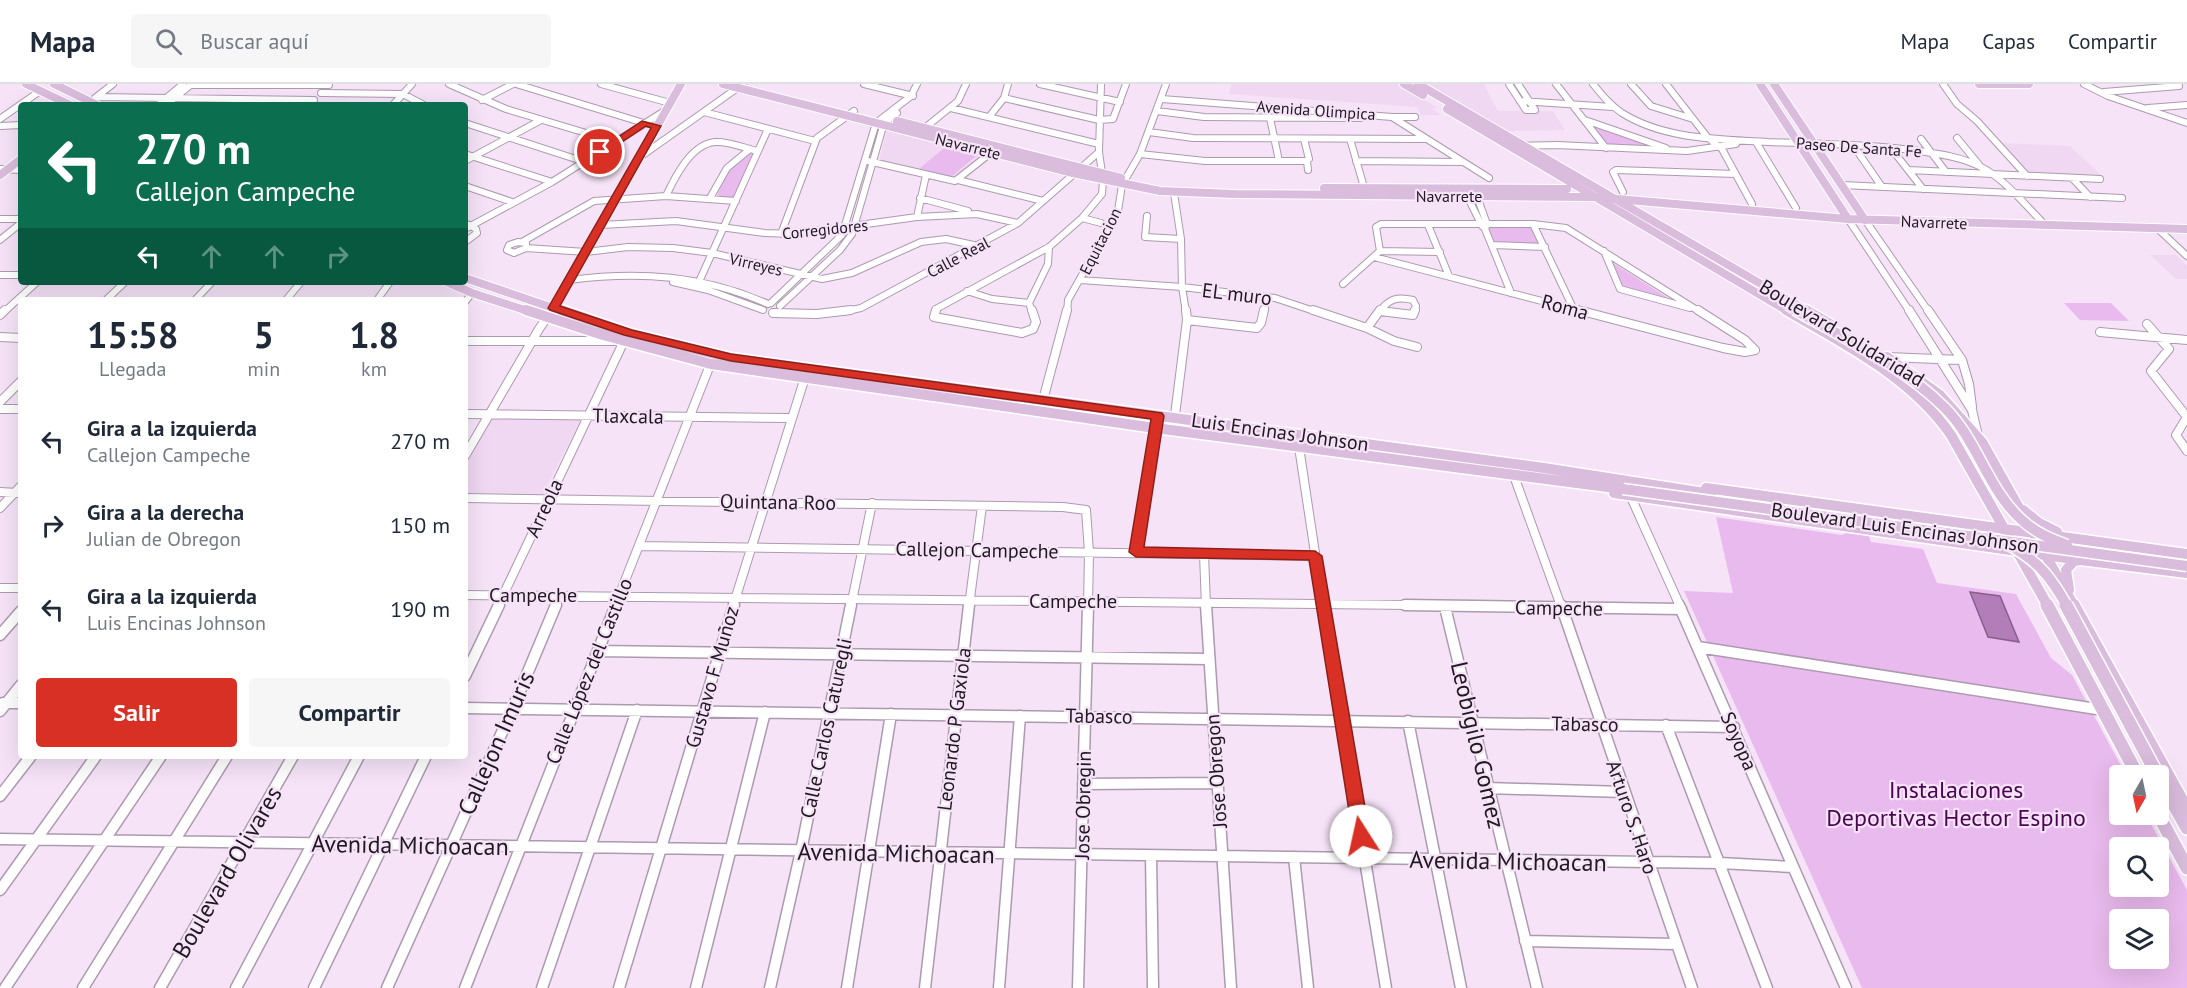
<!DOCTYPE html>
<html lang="es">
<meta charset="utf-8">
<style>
body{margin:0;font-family:"PT Sans",sans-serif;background:#f6f6f7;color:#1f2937;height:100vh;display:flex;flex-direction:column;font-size:22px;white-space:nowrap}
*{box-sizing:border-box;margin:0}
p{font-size:20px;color:#747a83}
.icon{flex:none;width:33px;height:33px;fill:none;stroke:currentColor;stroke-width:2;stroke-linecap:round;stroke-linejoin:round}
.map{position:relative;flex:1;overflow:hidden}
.drawer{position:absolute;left:18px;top:213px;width:450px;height:462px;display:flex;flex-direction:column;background:#fff;border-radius:6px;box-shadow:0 6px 24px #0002}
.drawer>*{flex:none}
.hud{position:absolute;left:18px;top:18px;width:450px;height:183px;border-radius:6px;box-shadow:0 6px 24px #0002;background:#0b6e4f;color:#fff;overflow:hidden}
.needle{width:39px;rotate:189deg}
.buttons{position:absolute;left:2109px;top:681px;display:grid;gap:12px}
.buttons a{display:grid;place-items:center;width:60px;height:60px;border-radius:6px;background:#fff;box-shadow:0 6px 24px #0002;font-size:30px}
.pin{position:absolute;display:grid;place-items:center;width:51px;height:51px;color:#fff;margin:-26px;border:3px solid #fff;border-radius:50%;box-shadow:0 2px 6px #0007}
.me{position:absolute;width:66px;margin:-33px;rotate:350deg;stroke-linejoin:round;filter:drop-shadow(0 0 4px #0008)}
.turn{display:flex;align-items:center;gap:21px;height:126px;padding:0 18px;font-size:27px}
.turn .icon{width:78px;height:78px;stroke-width:2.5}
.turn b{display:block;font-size:42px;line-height:51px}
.lanes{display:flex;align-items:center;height:57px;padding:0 18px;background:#0003;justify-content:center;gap:30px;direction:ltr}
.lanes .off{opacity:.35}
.eta{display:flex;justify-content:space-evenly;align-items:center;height:102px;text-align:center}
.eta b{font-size:36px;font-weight:700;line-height:42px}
.action{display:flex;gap:12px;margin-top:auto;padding:12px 18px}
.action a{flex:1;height:69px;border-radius:6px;background:#d93025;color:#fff;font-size:24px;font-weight:700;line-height:69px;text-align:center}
.action a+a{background:#f6f6f7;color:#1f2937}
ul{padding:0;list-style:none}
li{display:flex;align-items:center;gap:18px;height:84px;padding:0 18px}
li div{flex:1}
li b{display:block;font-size:22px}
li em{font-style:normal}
header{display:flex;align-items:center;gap:36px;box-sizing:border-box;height:84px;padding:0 30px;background:#fff;border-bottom:2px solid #e0e1e3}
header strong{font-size:28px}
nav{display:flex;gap:33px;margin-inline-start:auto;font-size:21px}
.search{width:420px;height:54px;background:#f6f6f7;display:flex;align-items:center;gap:15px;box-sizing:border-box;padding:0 21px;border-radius:6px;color:#747a83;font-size:22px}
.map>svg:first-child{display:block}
</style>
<header>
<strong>Mapa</strong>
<div class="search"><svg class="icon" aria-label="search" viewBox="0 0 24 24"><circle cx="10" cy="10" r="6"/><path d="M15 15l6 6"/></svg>Buscar aquí</div>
<nav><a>Mapa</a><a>Capas</a><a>Compartir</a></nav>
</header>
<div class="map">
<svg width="2187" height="904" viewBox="0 0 2187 904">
<rect width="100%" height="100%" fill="#f6e3f8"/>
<path fill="#f0d7f2" d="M 1231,0 L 1398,0 L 1438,24 L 1431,24 L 1441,31 L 1421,31 L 1417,23 L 1229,10 Z
M 1426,0 L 1484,0 L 1498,27 L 1553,27 L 1565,46 L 1506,47 Z
M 887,46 L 984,70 L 953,96 L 879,77 Z
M 2000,59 L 2070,62 L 2103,93 L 2028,90 Z
M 2150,171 L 2176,171 L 2187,182 L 2187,195 L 2176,195 Z
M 493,332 L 582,333 L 543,411 L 465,409 L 465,383 Z"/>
<path fill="#e9baed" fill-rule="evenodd" d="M 1592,42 L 1653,61 L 1655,64 L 1606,62 Z
M 944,64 L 976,72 L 951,93 L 919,85 Z
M 749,68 L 755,68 L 735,112 L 731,114 L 717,112 L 727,86 Z
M 1488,143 L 1531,143 L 1538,159 L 1494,159 Z
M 1613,179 L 1673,217 L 1624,205 Z
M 2064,219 L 2111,219 L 2129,237 L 2080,236 Z
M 1716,433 L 1842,451 L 1849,448 L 1868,450 L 1871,458 L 1923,465 L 1937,499 L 2016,510 L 2051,574 L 2072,591 L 2126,691 L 2120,692 L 2120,730 L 2146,731 L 2187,806 L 2187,904 L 1862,904 L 1684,507 L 1733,509 ZM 2120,764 L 2158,764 L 2158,802 L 2120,802 ZM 2120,836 L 2158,836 L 2158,874 L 2120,874 Z"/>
<path fill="#b37db9" stroke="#875f8b" stroke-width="1.5" d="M 1970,508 L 2000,512 L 2019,558 L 1988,553 Z"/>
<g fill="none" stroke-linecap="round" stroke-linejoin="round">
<defs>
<path id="minor-far2" d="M 449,0 L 506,25 L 616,58
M 516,0 L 647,40
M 601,0 L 670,19
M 864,0 L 913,12
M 1040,0 L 1120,18
M 1509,0 L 1526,26 L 1535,26 L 1518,0
M 1556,0 L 1606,64
M 1593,0 C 1602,11 1610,21 1622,29 C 1665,56 1720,55 1768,58 C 1819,60 1869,60 1919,67 C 1939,70 1962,73 1981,83 C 2005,95 2026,122 2045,141
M 1631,0 L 1651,22 L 1693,35
M 1666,0 L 1708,54 L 1722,65 L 1752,120
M 1943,0 L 1957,20 L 1977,37 L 2027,92
M 2084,0 L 2108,12 L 2187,39
M 191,1 L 329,1
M 2104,8 L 2179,2
M 321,9 L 403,10 L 424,21
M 97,13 L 314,16
M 95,14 L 113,0
M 1004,14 L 1099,36 L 1113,35 L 1126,0
M 1162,15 L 1392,33 L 1489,94
M 482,16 L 513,0
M 1520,17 L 1613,23
M 158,21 L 183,0
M 166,21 L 192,0
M 393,21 L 412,0
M 951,24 L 1099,60
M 2148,24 L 2187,21
M 1157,27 L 1204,33 L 1361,34
M 704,28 L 815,57
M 989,33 L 1004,14 L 1008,0
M 1392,33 L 1415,33
M 1270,34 L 1279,77
M 0,35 L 40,7
M 1585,36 L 1666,64
M 465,39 L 585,78
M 0,42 L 21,41
M 921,47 L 958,17 L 966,0
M 1149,48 L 1193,54 L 1425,55
M 1957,54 L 1980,82
M 1350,55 L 1366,110
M 1921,55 L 1946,88
M 1756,58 L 1796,124
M 1853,61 L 1882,103
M 1519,62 L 1557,61 L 1687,67 L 1736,60
M 1890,63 L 1923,105
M 465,70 L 552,98
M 1140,70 L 1205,77 L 1304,77 L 1309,75 L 1304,55
M 640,73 L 743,0
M 465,77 L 541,36
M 868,77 L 955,97 L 997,64
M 1307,77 L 1308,86
M 1356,77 L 1463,78
M 0,85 L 21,86
M 1909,86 L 2100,95
M 2072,94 L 2090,113
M 958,96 L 1043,117
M 1842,101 L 2122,114
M 465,102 L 512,118
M 1464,106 L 1482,142
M 1475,107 L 1487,140 L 1485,145 L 1511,209
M 1623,108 L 1613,88 L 1616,86 L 1735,90
M 1174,109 L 1181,155 L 1182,203 L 1186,228
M 666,112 C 675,93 691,60 715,58 C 729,57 744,64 757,67
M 710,114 L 727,84 L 750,65
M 920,114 L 968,127
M 1147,132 L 1145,153 L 1181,155
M 917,133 L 926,91
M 1082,134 L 1101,139
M 0,135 L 21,135
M 1848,135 L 1910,228
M 1865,136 L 1929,228
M 1533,140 L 1574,226
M 601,141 L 676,137 L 765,149 L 794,150 L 917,133 L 977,130 L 1018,139
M 1428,141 L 1449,192
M 2157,144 L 2187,172
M 465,145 L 552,98 L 666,26
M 781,150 L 817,54 L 854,27
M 0,156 L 21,139
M 465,158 L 477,149 L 476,145 L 467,140
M 518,158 L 526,159 L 526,164 L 514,169 L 507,166 L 509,161 Z
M 522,158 L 594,117 L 666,112 L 736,117
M 1492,161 L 1545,163
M 1049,163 L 1082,134 L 1102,110 L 1103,96 L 1099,68 L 1101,0
M 526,164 L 586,168 L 628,163 L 673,164 L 712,169 L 822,195 L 852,189 L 921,158 L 946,155 L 978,162
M 1380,167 L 1376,143 L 1381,140 L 1533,140 L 1566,144 L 1700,228
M 1604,167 L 1620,205 L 1690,224
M 1374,173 L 1584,228
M 0,191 L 21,191
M 569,196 C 639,187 703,191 768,220
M 1080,196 L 1182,203 L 1275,214 L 1317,228
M 673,198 L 708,206 L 763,226
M 698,200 L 768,45
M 1343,200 L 1380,167 L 1440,168
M 967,207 L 992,215 L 1029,219
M 106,216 L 125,198
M 195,216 L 212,198
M 286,216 L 301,198
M 377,216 L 390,198
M 465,218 L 472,209
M 771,219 L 842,151 L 876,39 L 911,12 L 917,0
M 780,222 L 840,166 L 852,150 L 882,46 L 889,35 L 897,29
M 1380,227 L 1387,228
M 4,228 L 37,198
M 551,228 L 554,224
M 842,228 L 861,224 L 1018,139 L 1099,68
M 935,228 L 936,225 L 1049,163
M 1032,228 L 1029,219 L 1048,180 L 1049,163
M 1067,228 L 1068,216 L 1118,127 L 1122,101 L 1140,70 L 1166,0
M 1264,228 L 1267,213
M 1379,228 C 1389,215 1397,212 1413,216 L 1416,222 L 1414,228"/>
<path id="minor-far1" d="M 936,226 L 934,233 L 1022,249 L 1033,245 L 1036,238 L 1032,226
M 1313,226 L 1367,244 L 1380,226
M 1578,226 L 1723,264 L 1745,268 L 1755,266 L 1745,256 L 1698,226
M 1909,226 L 1972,326 L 1978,352
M 1928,226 L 1962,276 L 1969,300 L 1972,323
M 1380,227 L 1413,231 L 1415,226
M 773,229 L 817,230 L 851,226
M 0,231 L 5,226
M 1187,236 L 1257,244 L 1261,239 L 1264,226
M 2147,240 L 2169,265 L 2151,287 L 2187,333
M 1367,244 L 1394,257 L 1417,263
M 2100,248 L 2187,256
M 0,253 L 21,254
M 465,257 L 624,257 L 498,522
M 1887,273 L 1962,276
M 1043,316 L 1067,226
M 0,318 L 21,297
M 0,325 L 21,325
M 465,330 L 791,334
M 2187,333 L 2176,351 L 2187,367
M 1173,347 L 1187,236 L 1186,226
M 1299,363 L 1323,522
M 465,372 L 539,245 L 552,226
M 1514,392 L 1561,522
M 0,408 L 18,409
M 1630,411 L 1680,522
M 465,414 L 1063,423 L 1086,426 L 1089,468 L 1088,522
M 0,424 L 21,402
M 639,462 L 1315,472
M 1136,468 L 1158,332
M 1204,470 L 1206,522
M 0,504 L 21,504
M 465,511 L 1507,522
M 555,522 L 560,511
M 615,522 L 712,276
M 733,522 L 806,290
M 851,522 L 872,419
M 969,522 L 982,422"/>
<path id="minor" d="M 1206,521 L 1231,904
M 1323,521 L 1386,904
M 1405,521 L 1681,525
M 1561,521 L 1692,904
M 1679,521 L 1846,904
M 1445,523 L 1537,904
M 0,551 L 21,527
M 1698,563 L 2103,626
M 598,567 L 1209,575
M 465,592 L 499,521
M 3,619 L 21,619
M 465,624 L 1734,643
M 0,627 L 21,601
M 1408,637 L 1461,904
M 1666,641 L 1767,904
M 1083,700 L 1217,699
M 1487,704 L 1624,708
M 0,712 L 31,672
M 0,755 L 1720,779 L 1793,783
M 1151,772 L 1153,904
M 1294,773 L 1308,904
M 0,806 L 96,672
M 1525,857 L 1676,860
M 5,904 L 161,672
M 83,904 L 227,672
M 160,904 L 293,672
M 236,904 L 359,672
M 314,904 L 426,672
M 387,904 L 512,626 L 556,521
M 465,904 L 616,521
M 542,904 L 637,626
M 619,904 L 734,521
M 696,904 L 765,628
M 770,904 L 801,767 L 851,521
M 847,904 L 891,630
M 925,904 L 969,521
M 999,904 L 1020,632
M 1078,904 L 1088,521"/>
<path id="major-far2" d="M 26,0 L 70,21
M 54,0 L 97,21
M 723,0 L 1073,89 L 1160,107 L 1234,110 L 1594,113 L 1848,135 L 2187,145
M 1404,0 L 1423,11
M 1418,0 L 1809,228
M 1760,0 L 1848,135
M 1774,0 L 1865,136
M 1979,0 L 2029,0
M 1447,25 L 1789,228
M 897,37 L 1121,94
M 0,91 L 21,75
M 1324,104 L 1567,105
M 465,194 L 565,228
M 447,198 L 472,209 L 531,228
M 554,224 L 681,0"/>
<path id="major-far1" d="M 526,226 L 603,251 L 711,280 L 1155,344 L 1623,405
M 561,226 L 628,249 L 731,274 L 1544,384 L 1711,410
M 1786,226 C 1846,261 1911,293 1951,351 L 2048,522
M 1806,226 L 1830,240
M 1887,273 L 1940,311 L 1982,358 L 2074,522
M 1706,404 L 2187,470
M 1614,409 L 2080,476
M 2023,426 L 2039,439 L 2057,448
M 2069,506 L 2066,486 L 2074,477 L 2080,476 L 2187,489"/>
<path id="major" d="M 2047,521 L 2138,692
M 2073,521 L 2187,726
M 2158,692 L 2187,744
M 2158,730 L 2187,784"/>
</defs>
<use href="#minor-far2" stroke="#ac9aae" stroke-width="8"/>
<use href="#minor-far1" stroke="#ac9aae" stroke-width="10"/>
<use href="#minor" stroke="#ac9aae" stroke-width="13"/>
<use href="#major-far2" stroke="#fff" stroke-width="10"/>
<use href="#major-far1" stroke="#fff" stroke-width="13"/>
<use href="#major" stroke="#fff" stroke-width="16"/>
<use href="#minor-far2" stroke="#fff" stroke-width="6"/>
<use href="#minor-far1" stroke="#fff" stroke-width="8"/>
<use href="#minor" stroke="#fff" stroke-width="10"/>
<use href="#major-far2" stroke="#dabcdd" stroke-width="8"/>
<use href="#major-far1" stroke="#dabcdd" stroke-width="10"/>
<use href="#major" stroke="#dabcdd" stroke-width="13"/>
<defs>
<path id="major-bridge-far2" d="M 1787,222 L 1797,228"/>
<path id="major-bridge-far1" d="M 1795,226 C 1846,255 1903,282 1945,324 C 1978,357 1988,407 2023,437 C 2036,449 2051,455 2067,461
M 1623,405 L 2187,482
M 2009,461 C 2039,478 2051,493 2067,522"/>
<path id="major-bridge" d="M 2066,521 L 2158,692"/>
</defs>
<use href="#major-bridge-far2" stroke="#fff" stroke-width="10" stroke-linecap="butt"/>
<use href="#major-bridge-far1" stroke="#fff" stroke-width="13" stroke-linecap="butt"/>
<use href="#major-bridge" stroke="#fff" stroke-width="16" stroke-linecap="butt"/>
<use href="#major-bridge-far2" stroke="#dabcdd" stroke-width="8"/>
<use href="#major-bridge-far1" stroke="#dabcdd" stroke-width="10"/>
<use href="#major-bridge" stroke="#dabcdd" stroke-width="13"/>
</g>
<path fill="#d93025" stroke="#8d1f18" stroke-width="1.5" d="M 642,37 L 661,42 L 560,222 L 632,246 L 731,270 L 1162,329 L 1164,332 L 1144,463 L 1315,467 L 1322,472 L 1370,752 L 1367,757 L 1361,759 L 1355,757 L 1353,752 L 1309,476 L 1136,473 L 1129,468 L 1151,335 L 731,277 L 624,251 L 550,226 L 548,224 L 651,44 L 646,42 L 604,70 L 596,68 Z"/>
<g text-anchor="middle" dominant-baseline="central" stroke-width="4.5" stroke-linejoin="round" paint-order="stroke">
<g font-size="16" fill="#201921" stroke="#f6e3f8">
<text transform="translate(1316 26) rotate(4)">Avenida Olimpica</text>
<text transform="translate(968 62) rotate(14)">Navarrete</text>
<text transform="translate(1859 63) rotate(4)">Paseo De Santa Fe</text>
<text x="1449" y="112">Navarrete</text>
<text transform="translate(1934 138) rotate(2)">Navarrete</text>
<text transform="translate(825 145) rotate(-6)">Corregidores</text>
<text transform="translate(1100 157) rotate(-63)">Equitacion</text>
<text transform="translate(958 173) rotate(-28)">Calle Real</text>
<text transform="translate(756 180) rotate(13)">Virreyes</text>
</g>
<g font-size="20" fill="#201921" stroke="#f6e3f8">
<text transform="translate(1237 210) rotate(7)">EL muro</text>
<text transform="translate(1565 223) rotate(15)">Roma</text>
<text transform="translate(1842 249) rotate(31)">Boulevard Solidaridad</text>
<text transform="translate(628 332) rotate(1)">Tlaxcala</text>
<text transform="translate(1280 348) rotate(8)">Luis Encinas Johnson</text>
<text transform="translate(778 418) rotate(1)">Quintana Roo</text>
<text transform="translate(544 424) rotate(-65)">Arreola</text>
<text transform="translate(1905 444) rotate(8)">Boulevard Luis Encinas Johnson</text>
<text transform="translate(977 466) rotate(1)">Callejon Campeche</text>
<text x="533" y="511">Campeche</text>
<text x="1073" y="517">Campeche</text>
<text transform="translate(1559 524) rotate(1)">Campeche</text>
<text transform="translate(589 587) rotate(-68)">Calle López del Castillo</text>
<text transform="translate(712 593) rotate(-74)">Gustavo F Muñoz</text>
<text transform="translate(1099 632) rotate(1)">Tabasco</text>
<text transform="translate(1585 640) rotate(1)">Tabasco</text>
<text transform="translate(826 644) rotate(-78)">Calle Carlos Caturegli</text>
<text transform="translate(954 645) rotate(-83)">Leonardo P Gaxiola</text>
<text transform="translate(1739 657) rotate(66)">Soyopa</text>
<text transform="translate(1216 687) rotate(-94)">Jose Obregon</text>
<text transform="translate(1083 721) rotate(-89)">Jose Obregin</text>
<text transform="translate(1632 733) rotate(71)">Arturo S. Haro</text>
</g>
<g font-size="24" fill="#201921" stroke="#f6e3f8">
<text transform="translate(496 659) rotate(-66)">Callejon Imuris</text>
<text transform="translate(1478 661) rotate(77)">Leobigilo Gomez</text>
<text transform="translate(410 761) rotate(1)">Avenida Michoacan</text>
<text transform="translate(896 769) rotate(1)">Avenida Michoacan</text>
<text transform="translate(1508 777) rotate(1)">Avenida Michoacan</text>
<text transform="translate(227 788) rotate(-60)">Boulevard Olivares</text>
</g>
<g font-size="24" fill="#4b0453" stroke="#f6e3f8">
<text x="1956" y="705">Instalaciones<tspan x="1956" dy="28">Deportivas Hector Espino</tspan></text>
</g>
</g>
</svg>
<div class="buttons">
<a><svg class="needle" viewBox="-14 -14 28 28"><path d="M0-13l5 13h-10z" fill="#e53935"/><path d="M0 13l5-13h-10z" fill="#747a83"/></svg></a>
<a><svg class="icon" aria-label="search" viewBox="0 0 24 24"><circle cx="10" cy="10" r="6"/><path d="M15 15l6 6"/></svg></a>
<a><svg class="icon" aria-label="layers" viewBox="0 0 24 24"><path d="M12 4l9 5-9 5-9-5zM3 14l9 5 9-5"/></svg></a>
</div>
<div class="pin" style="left:600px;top:68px;background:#d93025"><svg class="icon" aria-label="arrive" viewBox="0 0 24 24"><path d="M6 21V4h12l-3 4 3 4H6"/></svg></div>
<svg class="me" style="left:1361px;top:752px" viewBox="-20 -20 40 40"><circle r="19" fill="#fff"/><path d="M0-13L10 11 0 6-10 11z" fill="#d93025"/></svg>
<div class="hud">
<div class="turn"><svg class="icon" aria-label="left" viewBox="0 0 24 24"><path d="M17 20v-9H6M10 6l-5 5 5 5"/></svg><div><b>270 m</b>Callejon Campeche</div></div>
<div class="lanes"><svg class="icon" aria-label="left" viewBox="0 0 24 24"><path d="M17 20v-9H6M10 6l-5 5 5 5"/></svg><svg class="icon off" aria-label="ahead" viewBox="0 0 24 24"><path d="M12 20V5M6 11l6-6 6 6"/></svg><svg class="icon off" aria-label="ahead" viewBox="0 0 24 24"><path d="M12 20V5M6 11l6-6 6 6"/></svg><svg class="icon off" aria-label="right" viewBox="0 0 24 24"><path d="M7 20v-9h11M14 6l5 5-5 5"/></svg></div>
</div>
<section class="drawer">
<div class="eta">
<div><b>15:58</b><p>Llegada</p></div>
<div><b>5</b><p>min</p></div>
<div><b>1.8</b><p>km</p></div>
</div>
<ul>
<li><svg class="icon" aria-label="left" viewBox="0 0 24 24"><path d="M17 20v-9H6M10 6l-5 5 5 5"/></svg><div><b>Gira a la izquierda</b><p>Callejon Campeche</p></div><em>270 m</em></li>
<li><svg class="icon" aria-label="right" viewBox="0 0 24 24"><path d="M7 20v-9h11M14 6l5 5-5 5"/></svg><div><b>Gira a la derecha</b><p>Julian de Obregon</p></div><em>150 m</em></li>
<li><svg class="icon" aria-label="left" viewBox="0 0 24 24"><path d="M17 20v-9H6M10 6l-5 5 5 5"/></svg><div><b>Gira a la izquierda</b><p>Luis Encinas Johnson</p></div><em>190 m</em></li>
</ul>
<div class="action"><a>Salir</a><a>Compartir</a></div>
</section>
</div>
